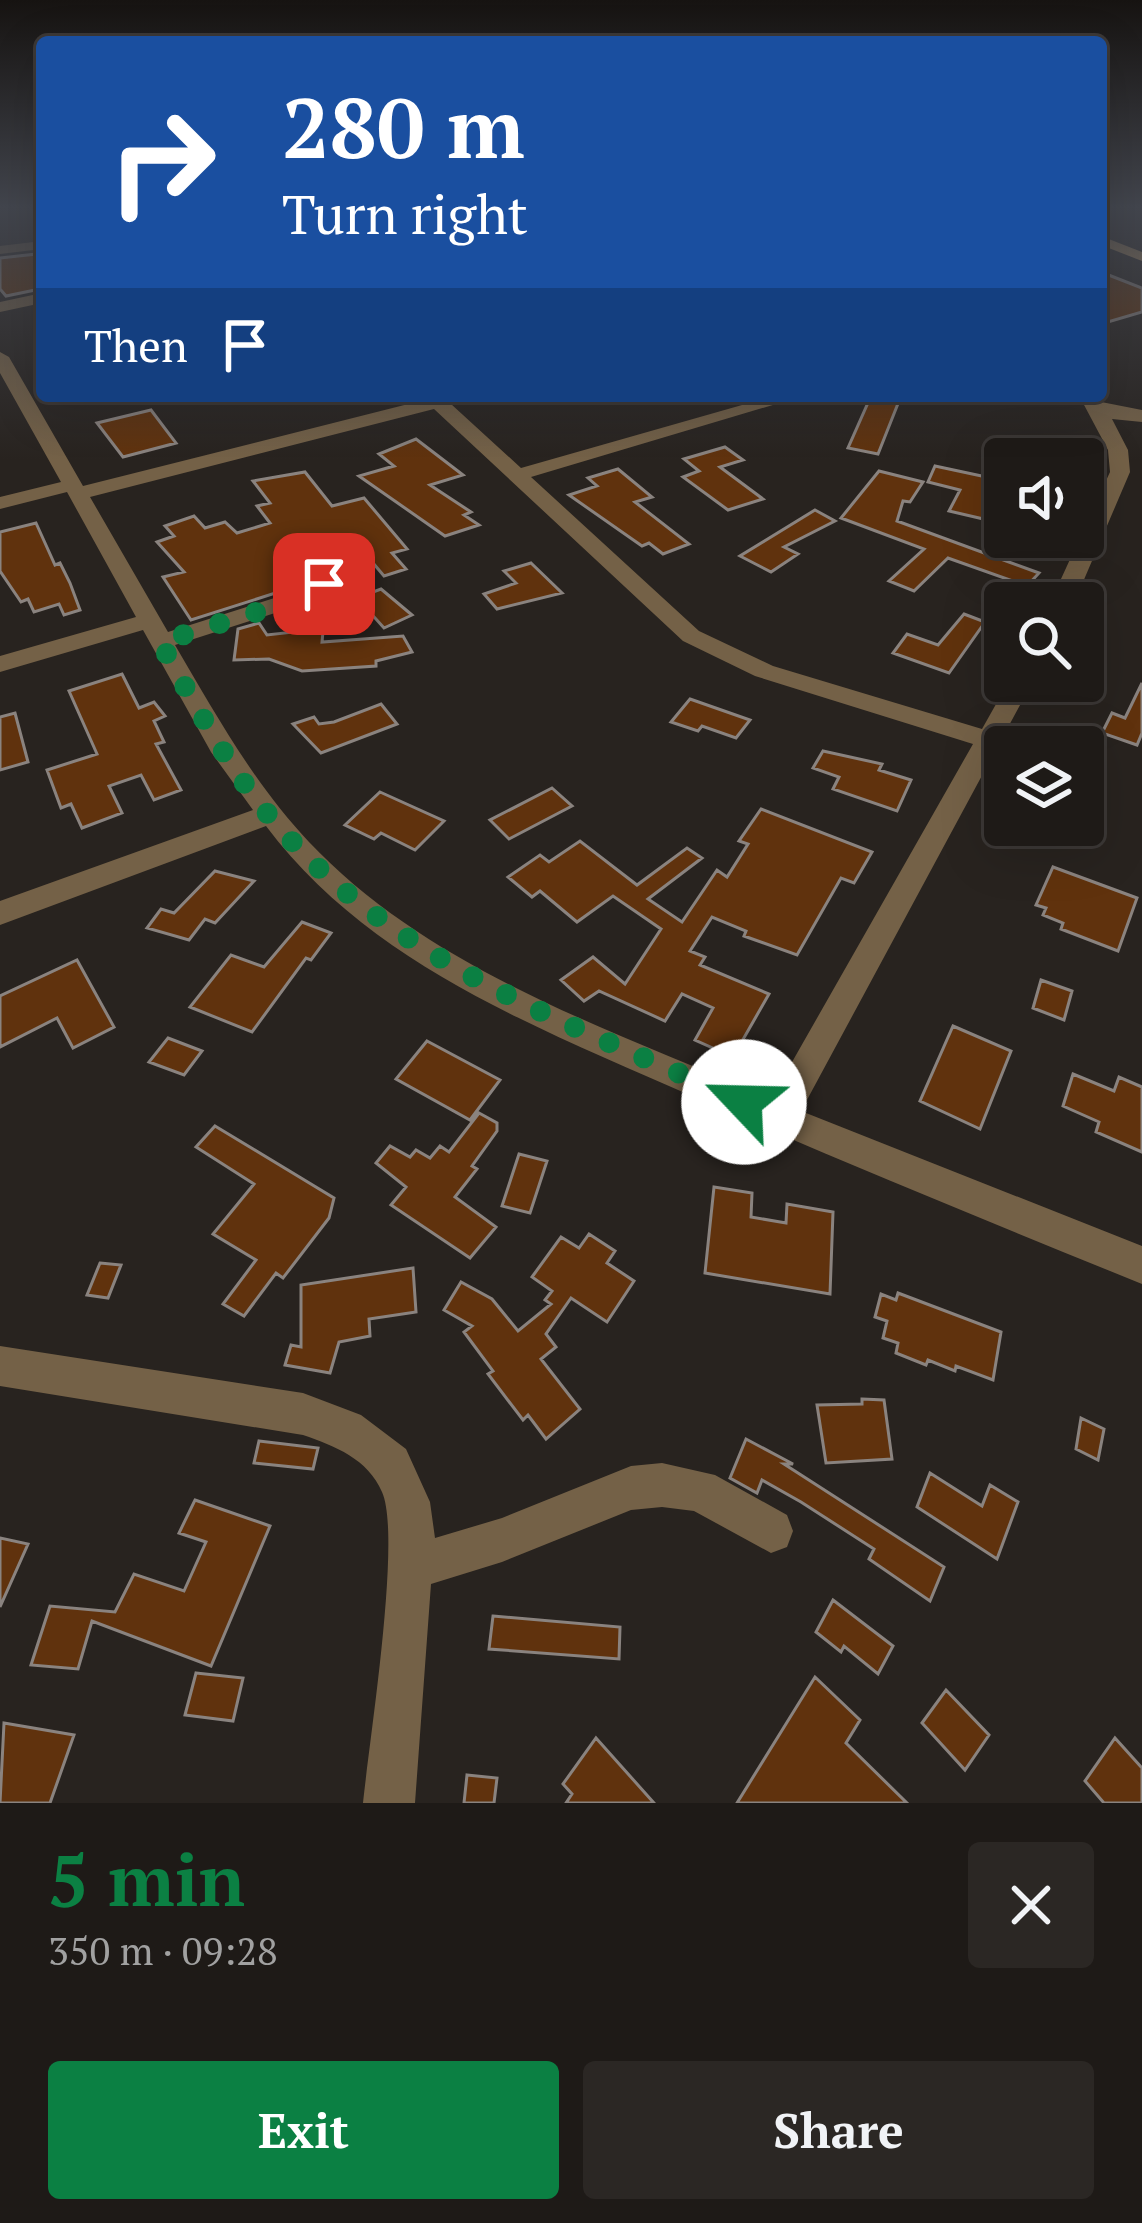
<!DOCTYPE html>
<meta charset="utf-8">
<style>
body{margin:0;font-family:"PT Serif",serif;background:#2b2724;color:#f1f3f6;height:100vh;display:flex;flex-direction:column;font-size:45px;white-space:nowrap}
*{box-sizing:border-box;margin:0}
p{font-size:39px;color:#a1a1a1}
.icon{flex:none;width:66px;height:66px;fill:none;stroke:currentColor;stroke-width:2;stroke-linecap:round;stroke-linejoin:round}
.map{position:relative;height:1803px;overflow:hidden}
.side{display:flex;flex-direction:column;background:#1e1a17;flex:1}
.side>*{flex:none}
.hud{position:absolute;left:36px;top:36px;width:1071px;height:366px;border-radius:12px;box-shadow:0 12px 48px #0002,0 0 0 3px #3c3836;background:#1a4fa0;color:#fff;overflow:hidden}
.controls{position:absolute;left:984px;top:438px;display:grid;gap:24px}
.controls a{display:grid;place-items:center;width:120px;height:120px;border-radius:12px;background:#1e1a17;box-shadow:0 12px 48px #0002,0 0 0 3px #3c3836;font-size:60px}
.pin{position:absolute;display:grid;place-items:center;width:102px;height:102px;color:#fff;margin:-51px;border-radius:24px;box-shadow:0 6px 18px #0006}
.me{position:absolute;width:132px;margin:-66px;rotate:294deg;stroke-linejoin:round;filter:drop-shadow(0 0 9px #0008)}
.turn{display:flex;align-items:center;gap:42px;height:252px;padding:0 48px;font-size:54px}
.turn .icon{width:156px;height:156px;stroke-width:2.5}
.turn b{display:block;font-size:84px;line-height:102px}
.then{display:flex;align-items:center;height:114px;padding:0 48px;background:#0003;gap:24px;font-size:45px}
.round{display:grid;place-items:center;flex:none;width:126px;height:126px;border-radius:12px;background:#2b2724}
.headline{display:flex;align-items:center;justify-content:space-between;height:204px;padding:0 48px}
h1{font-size:72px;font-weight:800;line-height:90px;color:#0b8043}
.primary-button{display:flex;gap:24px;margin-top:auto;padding:24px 48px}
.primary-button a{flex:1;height:138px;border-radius:12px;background:#0b8043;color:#fff;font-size:48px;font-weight:800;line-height:138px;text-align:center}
.primary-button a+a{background:#2b2724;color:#f1f3f6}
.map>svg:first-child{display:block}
</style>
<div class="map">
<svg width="1142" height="1803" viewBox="0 0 1142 1803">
<rect width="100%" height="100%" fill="#28231f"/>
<path fill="#60320d" stroke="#8a837f" stroke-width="3" d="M 37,254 L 40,289 L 6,296 L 0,289 L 0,258 Z
M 1101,272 L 1142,288 L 1142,312 L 1101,324 Z
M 871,396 L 901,396 L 878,454 L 848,448 Z
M 151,410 L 176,443 L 123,457 L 97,423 Z
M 416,439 L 463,475 L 430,485 L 471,512 L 464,515 L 479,525 L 445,536 L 359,476 L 394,466 L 379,454 Z
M 725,447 L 743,460 L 720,467 L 763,499 L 728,510 L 683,477 L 699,471 L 684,459 Z
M 935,466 L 1005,481 L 1005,524 L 949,511 L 960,490 L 928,482 Z
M 618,469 L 652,497 L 635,502 L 689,544 L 663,554 L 649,543 L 642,546 L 569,495 L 597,486 L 588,478 Z
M 879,471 L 923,482 L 910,502 L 903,501 L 897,521 L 1039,573 L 1027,586 L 948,558 L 914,591 L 889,581 L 924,549 L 841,518 Z
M 305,472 L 332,506 L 364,498 L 407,549 L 392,553 L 406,569 L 384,576 L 357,544 L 323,554 L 315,544 L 304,542 L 291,552 L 302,575 L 282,581 L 288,589 L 191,620 L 163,577 L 184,572 L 157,542 L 174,536 L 165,526 L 194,516 L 205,528 L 225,522 L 237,533 L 270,523 L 257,506 L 270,503 L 253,481 Z
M 815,510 L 835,521 L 784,547 L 798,554 L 771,572 L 740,556 Z
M 36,523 L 55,565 L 60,563 L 70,583 L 80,610 L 64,615 L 59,604 L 34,612 L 28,599 L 21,602 L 0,571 L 0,532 Z
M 531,563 L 562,593 L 497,609 L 484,594 L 516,583 L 504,571 Z
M 381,589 L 412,615 L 384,628 L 357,598 Z
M 304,609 L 309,615 L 325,611 L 322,642 L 403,636 L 412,652 L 376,661 L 376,666 L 302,671 L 269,659 L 234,660 L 238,629 L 259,623 L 267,635 L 294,632 L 295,611 Z
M 964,614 L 985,622 L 949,673 L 893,653 L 907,634 L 938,645 Z
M 122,674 L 139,708 L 154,702 L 165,716 L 154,721 L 164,742 L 156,744 L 181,790 L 154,800 L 141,775 L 109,786 L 122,813 L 82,828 L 71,804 L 61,808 L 47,770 L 97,754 L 69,691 Z
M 1142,683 L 1142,733 L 1137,745 L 1102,733 L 1112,713 L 1125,718 Z
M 690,699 L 750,720 L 736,738 L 702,726 L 698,731 L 671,722 Z
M 381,704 L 397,724 L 321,753 L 293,724 L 314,717 L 319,724 L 334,722 Z
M 15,713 L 28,762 L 0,770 L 0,717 Z
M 823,751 L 882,764 L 879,770 L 911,780 L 897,811 L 833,789 L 839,777 L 813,768 Z
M 552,788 L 572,806 L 509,839 L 490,820 Z
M 380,792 L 444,821 L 415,850 L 381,833 L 374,839 L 345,825 Z
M 761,809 L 872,852 L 854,883 L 841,878 L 797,955 L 744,936 L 746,931 L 712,917 L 690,951 L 705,957 L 700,965 L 769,994 L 733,1057 L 695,1040 L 713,1008 L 682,994 L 665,1021 L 599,991 L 584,1001 L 561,980 L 593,957 L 625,984 L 661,929 L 613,896 L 577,922 L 540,891 L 532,897 L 508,877 L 540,855 L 549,862 L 580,841 L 637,885 L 687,848 L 702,858 L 648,899 L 682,922 L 717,870 L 727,877 L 748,844 L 739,841 Z
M 1053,867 L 1137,898 L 1118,951 L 1061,929 L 1063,923 L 1043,915 L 1046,908 L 1036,905 Z
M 215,871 L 254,881 L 215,923 L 205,919 L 189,940 L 147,928 L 161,909 L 174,913 Z
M 302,922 L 331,933 L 311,960 L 306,958 L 252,1032 L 190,1007 L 231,955 L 264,967 Z
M 77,960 L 114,1027 L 73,1048 L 57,1018 L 0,1047 L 0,996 Z
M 1041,980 L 1072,991 L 1064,1020 L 1033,1008 Z
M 953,1026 L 1011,1051 L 980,1129 L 920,1101 Z
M 168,1038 L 202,1051 L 184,1075 L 149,1062 Z
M 427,1041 L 500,1080 L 470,1120 L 396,1079 Z
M 1073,1074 L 1114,1091 L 1119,1077 L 1142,1087 L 1142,1152 L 1096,1132 L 1099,1122 L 1063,1106 Z
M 479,1113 L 497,1123 L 497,1131 L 472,1166 L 477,1169 L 455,1197 L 496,1227 L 470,1258 L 391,1205 L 406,1187 L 376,1163 L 390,1146 L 410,1157 L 416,1150 L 430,1158 L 440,1146 L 449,1152 Z
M 215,1126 L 334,1198 L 329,1218 L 283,1278 L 276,1273 L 244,1316 L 223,1304 L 256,1260 L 213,1234 L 254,1184 L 196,1147 Z
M 519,1154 L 547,1161 L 530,1213 L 502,1206 Z
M 714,1187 L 752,1193 L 751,1217 L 786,1223 L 787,1204 L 833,1212 L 830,1294 L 705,1273 Z
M 589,1234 L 615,1251 L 607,1263 L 634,1281 L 607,1322 L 571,1298 L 546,1334 L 556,1347 L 541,1359 L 580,1409 L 546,1439 L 528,1415 L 523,1420 L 488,1374 L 493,1371 L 464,1332 L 472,1326 L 444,1310 L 461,1282 L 492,1299 L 518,1331 L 551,1304 L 545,1300 L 552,1291 L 532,1277 L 561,1237 L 579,1248 Z
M 100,1263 L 121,1265 L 108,1298 L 87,1295 Z
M 413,1268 L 416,1312 L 369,1319 L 370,1336 L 339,1342 L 330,1373 L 285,1365 L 291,1345 L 301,1347 L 301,1285 Z
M 898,1293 L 1001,1332 L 993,1380 L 956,1366 L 955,1371 L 928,1360 L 926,1365 L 896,1353 L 898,1343 L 883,1338 L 887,1321 L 875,1317 L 881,1294 L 896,1300 Z
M 862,1399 L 884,1400 L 892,1459 L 826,1463 L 817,1405 L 862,1404 Z
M 1081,1418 L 1104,1429 L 1098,1460 L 1076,1449 Z
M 746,1439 L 793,1464 L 784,1464 L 944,1567 L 930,1601 L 869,1559 L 874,1549 L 801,1502 L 762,1480 L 757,1493 L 730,1478 Z
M 259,1441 L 318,1448 L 313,1469 L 254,1463 Z
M 930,1473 L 982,1506 L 990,1485 L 1018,1502 L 997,1559 L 917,1507 Z
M 195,1500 L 270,1526 L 211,1666 L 92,1621 L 78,1669 L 31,1665 L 50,1606 L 115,1612 L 134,1574 L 184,1591 L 206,1542 L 179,1533 Z
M 0,1538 L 28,1544 L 0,1607 Z
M 833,1600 L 893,1646 L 878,1674 L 844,1646 L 841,1652 L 816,1632 Z
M 493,1616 L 620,1627 L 619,1659 L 489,1649 Z
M 196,1673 L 243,1678 L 233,1721 L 185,1715 Z
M 815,1677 L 860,1720 L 846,1743 L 907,1803 L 737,1803 Z
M 946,1690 L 989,1735 L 965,1770 L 922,1723 Z
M 4,1723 L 74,1735 L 50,1803 L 0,1803 Z
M 596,1738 L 654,1803 L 566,1803 L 572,1794 L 563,1784 Z
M 1115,1738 L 1142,1768 L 1142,1803 L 1104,1803 L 1085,1781 Z
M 467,1775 L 497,1778 L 494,1803 L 464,1803 Z"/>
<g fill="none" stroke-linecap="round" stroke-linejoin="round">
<path fill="#746147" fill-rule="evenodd" d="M 42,241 L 42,249 L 0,254 L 0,246 Z
M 42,293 L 42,303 L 0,312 L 0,302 Z
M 0,352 L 9,357 L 83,486 L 440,396 L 462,396 L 460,402 L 451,404 L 521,468 L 774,396 L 803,396 L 531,477 L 699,631 L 773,666 L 982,729 L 1009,681 L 1033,681 L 801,1111 L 1142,1246 L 1142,1284 C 992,1223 842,1162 694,1097 C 541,1029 370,965 266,826 L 0,925 L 0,901 L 253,810 L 211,752 L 143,630 L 0,672 L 0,656 L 136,617 L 67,492 L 0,509 L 0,497 L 61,482 L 0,373 ZM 434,409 L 683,641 L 755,676 L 973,744 L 771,1099 C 612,1030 431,971 309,842 C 254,784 215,713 175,645 L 331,595 L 335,584 L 314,548 L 306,546 L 295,553 L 312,586 L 168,632 L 90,497 Z
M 1086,399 L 1142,410 L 1142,422 L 1112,419 L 1128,450 L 1130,472 L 1074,603 L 1050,603 L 1110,472 L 1108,450 L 1083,403 Z
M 0,1346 L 303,1393 L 361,1415 L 406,1449 L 430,1502 L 435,1538 L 502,1518 L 631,1466 L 662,1463 L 715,1475 L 787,1515 L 793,1531 L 787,1547 L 771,1553 L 694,1511 L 662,1507 L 631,1510 L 502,1562 L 431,1584 L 415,1803 L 363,1803 C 369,1743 402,1536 382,1492 C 368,1459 335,1446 303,1435 L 0,1386 Z"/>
<path fill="#c49d65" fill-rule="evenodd" d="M 1101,236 L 1142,252 L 1142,261 L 1101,245 Z"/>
</g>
<linearGradient id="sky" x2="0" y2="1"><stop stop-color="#161311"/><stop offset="0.45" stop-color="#42454d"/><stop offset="1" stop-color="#42454d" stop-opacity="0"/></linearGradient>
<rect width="1142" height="460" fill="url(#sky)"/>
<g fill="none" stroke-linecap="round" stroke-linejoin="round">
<path stroke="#0b8043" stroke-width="21" stroke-dasharray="0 37.8" d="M 324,584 L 315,594 L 160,642 C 194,702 227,766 272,819 C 395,965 575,1025 744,1102"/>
</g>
</svg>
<div class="controls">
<a><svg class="icon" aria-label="sound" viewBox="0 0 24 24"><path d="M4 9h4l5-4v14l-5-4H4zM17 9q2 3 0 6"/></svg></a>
<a><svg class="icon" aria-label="search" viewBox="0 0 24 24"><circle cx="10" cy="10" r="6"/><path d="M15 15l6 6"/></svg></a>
<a><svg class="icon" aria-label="layers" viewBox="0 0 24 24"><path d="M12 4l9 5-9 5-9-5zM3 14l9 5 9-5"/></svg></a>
</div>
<div class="pin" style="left:324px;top:584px;background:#d93025"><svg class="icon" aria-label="arrive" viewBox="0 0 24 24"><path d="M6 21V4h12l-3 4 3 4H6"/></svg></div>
<svg class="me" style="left:744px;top:1102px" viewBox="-20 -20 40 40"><circle r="19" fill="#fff"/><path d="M0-13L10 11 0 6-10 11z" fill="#0b8043"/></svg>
<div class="hud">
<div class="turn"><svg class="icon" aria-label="right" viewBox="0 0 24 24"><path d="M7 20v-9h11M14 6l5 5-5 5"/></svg><div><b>280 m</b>Turn right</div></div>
<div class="then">Then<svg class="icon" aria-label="arrive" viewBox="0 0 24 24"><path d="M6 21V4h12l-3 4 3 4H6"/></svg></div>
</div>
</div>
<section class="side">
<div class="headline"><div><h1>5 min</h1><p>350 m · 09:28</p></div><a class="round"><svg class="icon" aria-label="close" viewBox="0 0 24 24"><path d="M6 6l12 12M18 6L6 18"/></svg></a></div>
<div class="primary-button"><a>Exit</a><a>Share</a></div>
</section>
